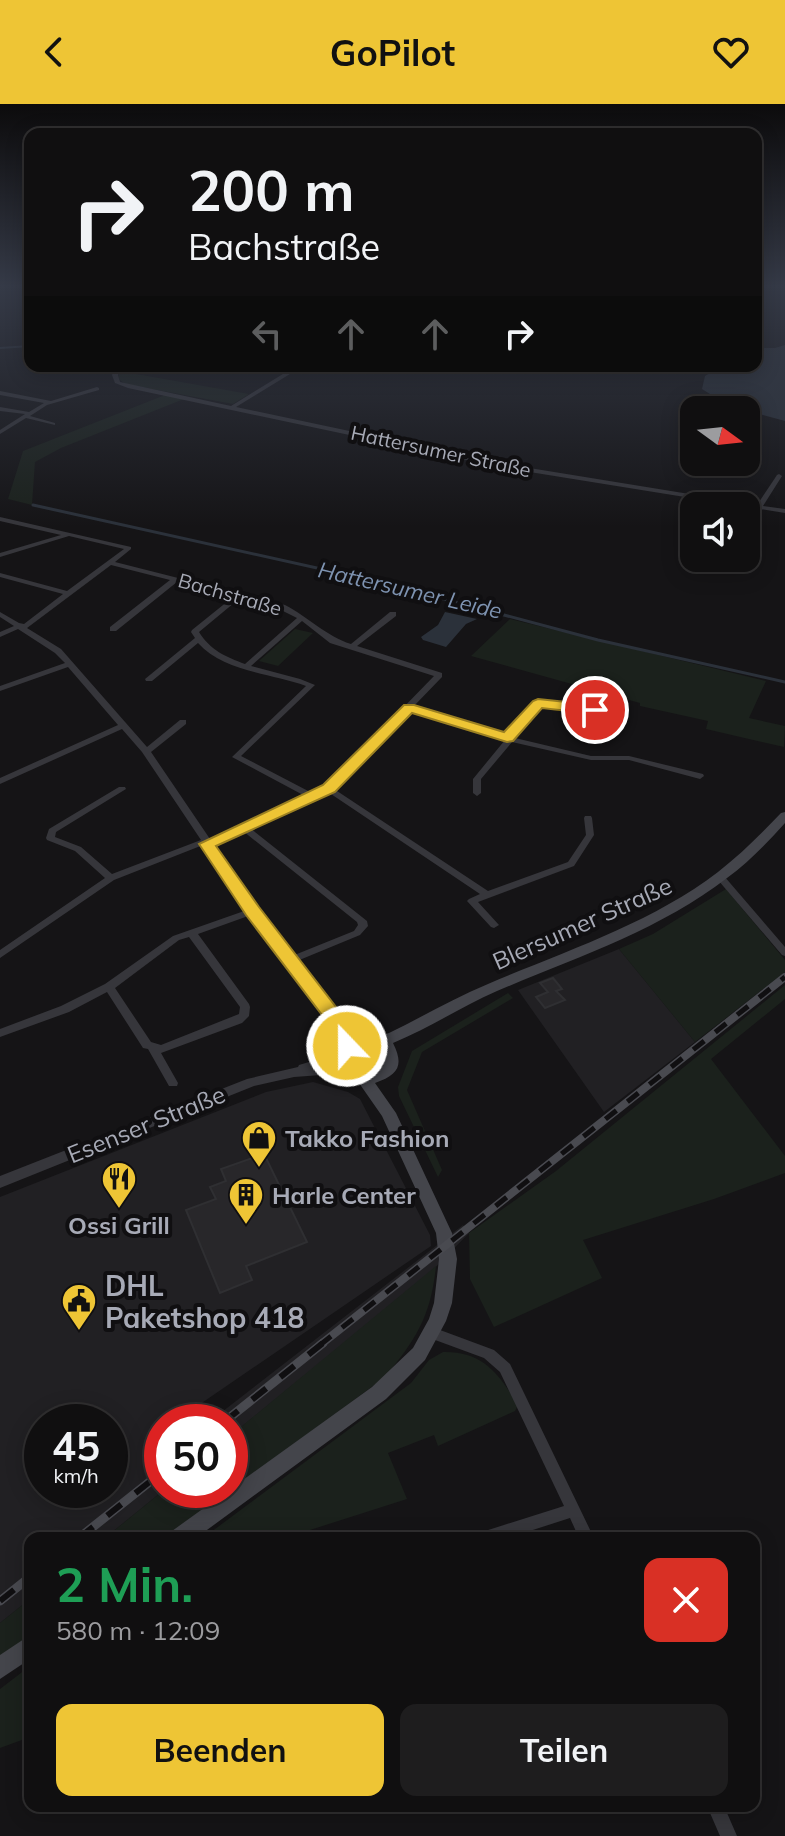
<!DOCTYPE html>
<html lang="de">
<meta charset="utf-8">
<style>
body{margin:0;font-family:Mulish,sans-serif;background:#1e1d1e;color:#f1f3f6;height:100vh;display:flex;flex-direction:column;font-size:30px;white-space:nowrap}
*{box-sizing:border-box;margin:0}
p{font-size:26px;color:#9c9c9f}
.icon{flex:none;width:44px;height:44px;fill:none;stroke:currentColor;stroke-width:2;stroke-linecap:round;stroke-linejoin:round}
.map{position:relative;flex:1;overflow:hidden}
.sheet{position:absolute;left:24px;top:1428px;width:736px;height:280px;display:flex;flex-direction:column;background:#100f10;border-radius:16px;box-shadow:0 4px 20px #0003,0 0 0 2px #302f30}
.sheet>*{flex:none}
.hud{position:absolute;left:24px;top:24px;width:738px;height:244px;border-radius:16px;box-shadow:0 4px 20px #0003,0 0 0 2px #302f30;background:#100f10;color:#f1f3f6;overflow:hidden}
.needle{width:52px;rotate:105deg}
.tools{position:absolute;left:680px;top:292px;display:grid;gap:16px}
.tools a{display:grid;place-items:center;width:80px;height:80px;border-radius:16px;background:#100f10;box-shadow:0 4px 20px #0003,0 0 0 2px #302f30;font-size:40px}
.speed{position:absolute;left:24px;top:1300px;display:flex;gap:16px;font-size:40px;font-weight:700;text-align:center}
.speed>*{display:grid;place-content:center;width:104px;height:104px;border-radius:50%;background:#100f10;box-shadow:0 4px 20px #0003,0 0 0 2px #302f30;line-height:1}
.speed small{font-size:20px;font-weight:400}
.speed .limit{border:12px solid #d22;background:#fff;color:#111}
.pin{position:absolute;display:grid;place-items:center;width:68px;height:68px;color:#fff;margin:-34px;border:4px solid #fff;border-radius:50%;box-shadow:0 2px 8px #0007}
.me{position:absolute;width:88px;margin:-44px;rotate:338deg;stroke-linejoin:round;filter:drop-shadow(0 0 6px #0008)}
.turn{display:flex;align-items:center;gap:28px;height:168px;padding:0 32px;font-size:36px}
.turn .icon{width:104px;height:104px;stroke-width:2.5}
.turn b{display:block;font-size:56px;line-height:68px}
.lanes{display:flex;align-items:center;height:76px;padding:0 32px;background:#0003;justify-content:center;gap:40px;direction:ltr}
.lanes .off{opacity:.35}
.round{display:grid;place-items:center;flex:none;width:84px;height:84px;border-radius:16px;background:#1e1d1e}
.overview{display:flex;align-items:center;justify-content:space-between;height:136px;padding:0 32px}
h1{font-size:48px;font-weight:700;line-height:60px;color:#1e9e55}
.primary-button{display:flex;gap:16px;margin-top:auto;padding:16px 32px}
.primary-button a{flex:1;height:92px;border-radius:16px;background:#eec535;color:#111;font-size:32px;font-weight:700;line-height:92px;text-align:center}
.primary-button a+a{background:#1e1d1e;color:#f1f3f6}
header{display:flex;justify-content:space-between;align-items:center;height:104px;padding:0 32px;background:#eec535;color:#111;font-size:36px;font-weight:700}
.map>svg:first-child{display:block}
</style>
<header><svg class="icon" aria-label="back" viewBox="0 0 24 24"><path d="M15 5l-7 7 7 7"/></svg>GoPilot<svg class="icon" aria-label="heart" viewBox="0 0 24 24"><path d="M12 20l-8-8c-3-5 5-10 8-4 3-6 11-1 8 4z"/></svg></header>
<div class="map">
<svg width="785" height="1732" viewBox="0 0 785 1732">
<rect width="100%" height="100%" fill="#151416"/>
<path fill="#212023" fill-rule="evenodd" d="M 619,845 L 695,938 L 604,1008 L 518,886 Z
M 313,978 L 348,988 L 360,995 L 430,1131 L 431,1142 L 190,1307 L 193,1318 L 162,1318 L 164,1386 L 105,1434 L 30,1434 L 30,1495 L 0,1519 L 0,1093 L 266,988 ZM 42,1318 L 110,1318 L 110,1386 L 42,1386 Z
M 463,1121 L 469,1129 L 427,1172 L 230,1332 L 230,1318 L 209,1318 Z"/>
<path fill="#1b211c" d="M 119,267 L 249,290 L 233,300 L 125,280 L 119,275 Z
M 165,291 L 184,295 L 61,344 L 35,358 L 32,401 L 8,395 L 23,347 Z
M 510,515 L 766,577 L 749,614 L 785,622 L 784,643 L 706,625 L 708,617 L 640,602 L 640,599 L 471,552 Z
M 295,525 L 313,529 L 278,562 L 259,557 Z
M 726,785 L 785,856 L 785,868 L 695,938 L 619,845 L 653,830 Z
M 785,881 L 785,895 L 711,955 L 785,1052 L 785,1069 L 714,1095 L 583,1136 L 602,1174 L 494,1223 L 470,1175 L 469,1129 L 556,1067 Z
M 508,889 L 513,894 L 422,948 L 407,986 L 442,1066 L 438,1073 L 399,992 L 398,983 L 412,947 Z
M 436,1162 C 431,1212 416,1236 384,1274 L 165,1434 L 105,1434 L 164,1386 L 230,1386 L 230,1332 Z
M 443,1248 C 483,1247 499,1270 518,1301 L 515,1307 L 438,1342 L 434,1331 L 388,1349 L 407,1395 L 285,1434 L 203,1434 L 411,1279 L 429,1256 Z
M 30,1495 L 30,1533 L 0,1555 L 0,1519 Z
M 30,1562 L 30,1633 L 0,1644 L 0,1585 Z"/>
<path fill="#2b313a" d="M 785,241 L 785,317 L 752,308 L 743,302 L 729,302 L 702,285 L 705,272 L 722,262 L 756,262 L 756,244 L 775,244 Z
M 445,508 L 477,515 L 466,520 L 446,543 L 423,536 L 421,533 L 438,521 Z"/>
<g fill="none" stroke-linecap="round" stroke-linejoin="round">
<path stroke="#2b313a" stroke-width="2" d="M 0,244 L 30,242"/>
<path stroke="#2b313a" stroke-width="3" d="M 33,401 L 380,478 L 598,536 L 785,578"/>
</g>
<path fill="#28272a" stroke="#2f2f32" stroke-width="2" d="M 553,874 L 562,885 L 556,887 L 565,896 L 545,904 L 536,893 L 548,888 L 540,879 Z
M 264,1050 L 307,1138 L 246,1162 L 252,1176 L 220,1189 L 186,1106 L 216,1095 L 210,1083 L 226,1077 L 221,1065 Z"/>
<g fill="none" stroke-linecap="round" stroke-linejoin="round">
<path fill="#36363b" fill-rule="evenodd" d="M 116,262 L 122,262 L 118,271 L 120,278 L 231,302 L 296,262 L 303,262 L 236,303 L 505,360 L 757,401 L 777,371 L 779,370 L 782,372 L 763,402 L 785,405 L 785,409 L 505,364 L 128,284 L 115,279 L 112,271 Z
M 97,283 L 99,284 L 99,286 L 47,301 L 30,312 L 55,319 L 55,321 L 26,314 L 0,330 L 0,326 L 25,310 L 0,307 L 0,303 L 29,308 L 44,299 L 0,291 L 0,287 L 51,297 Z
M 0,413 L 131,443 L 131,445 L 115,458 L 285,501 C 308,513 326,532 351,540 L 390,508 L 396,508 L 396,512 L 357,542 L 442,569 L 442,573 L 413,603 L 508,631 L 535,598 L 595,604 L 598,604 L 598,608 L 540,603 L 515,634 L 591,652 L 629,652 L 703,670 L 704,672 L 700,675 L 629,656 L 591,656 L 512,638 L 481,675 L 481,689 L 477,692 L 473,689 L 473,675 L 505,636 L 409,607 L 334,685 L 488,787 L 568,758 L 586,731 L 584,714 L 585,712 L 591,712 L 592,714 L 594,731 L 574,762 L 478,798 L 499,821 L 494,824 L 491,823 L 467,797 L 469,795 L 480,790 L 328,688 L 250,724 L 367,817 L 368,822 L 360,831 L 297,857 L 357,935 L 358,938 L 357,941 L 349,941 L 251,811 L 198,830 L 249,900 L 250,903 L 249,912 L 242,919 L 161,949 L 178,979 L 177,982 L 169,982 L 148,945 L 143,944 L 107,888 L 69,908 L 0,933 L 0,925 L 61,902 L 105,880 L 173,832 L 247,806 L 203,741 L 114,776 L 0,854 L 0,846 L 105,774 L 75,747 L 47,736 L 46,734 L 49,725 L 119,683 L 125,683 L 126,685 L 56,728 L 55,733 L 81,743 L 112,770 L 201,736 L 142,648 L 122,625 L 0,680 L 0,674 L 118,621 L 68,563 L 0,587 L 0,582 L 65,559 L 55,549 L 18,525 L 0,533 L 0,528 L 14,522 L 0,513 L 0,508 L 19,519 L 24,520 L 63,490 L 0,473 L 0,469 L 67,487 L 124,445 L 69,432 L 0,453 L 0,449 L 61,431 L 0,417 ZM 111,461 L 170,476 L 110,523 L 110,527 L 116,527 L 177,478 L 233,493 L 192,526 L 191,528 L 195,534 L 145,575 L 146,577 L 152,577 L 198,539 C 224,568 270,569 306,582 L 232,653 L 305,692 L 210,735 L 151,648 L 186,620 L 186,616 L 180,616 L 147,643 L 61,545 L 27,524 ZM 240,494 L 279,505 L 297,514 L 245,560 C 226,553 210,546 199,528 ZM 302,517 L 330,539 L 434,572 L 326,683 L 312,689 L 241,652 L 315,581 L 300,575 L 251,562 ZM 243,727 L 357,818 L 358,821 L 354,827 L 292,852 L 256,805 L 213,741 ZM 189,833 L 240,903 L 239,910 L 161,941 L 151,938 L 115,884 L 179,836 Z
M 721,771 L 724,772 L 785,843 L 785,852 L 782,851 L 718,776 L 716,774 L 718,772 Z
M 432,1223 L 494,1246 L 510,1260 L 594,1434 L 579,1434 L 570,1414 L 508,1434 L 478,1434 L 480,1429 L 485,1427 L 564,1402 L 500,1268 L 484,1254 L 427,1233 L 426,1229 L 427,1225 Z
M 707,1702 L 724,1702 L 737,1732 L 720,1732 Z"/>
<path fill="#36363b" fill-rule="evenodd" d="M 339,949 L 344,951 L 345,954 L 344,957 L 329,962 L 348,963 L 349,966 L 348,969 L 294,973 L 254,982 L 0,1084 L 0,1072 L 247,975 L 298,963 L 299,961 Z"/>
<path fill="#44454b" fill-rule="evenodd" d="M 785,708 L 785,719 C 767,739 749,758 727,774 C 660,826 575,854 497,887 C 461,903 429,924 393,939 C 404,961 399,971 375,979 L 396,1009 L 452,1129 L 457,1155 L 452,1199 L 446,1217 L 425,1256 L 386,1295 L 196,1434 L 169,1434 L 172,1427 L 372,1283 L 413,1244 L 429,1215 L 434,1199 L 439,1155 L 436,1129 L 382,1012 L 359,979 L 343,975 L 332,960 L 337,943 C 359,925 368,937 389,929 C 422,913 454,894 488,880 C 565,847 650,820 718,768 C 741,750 761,730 781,709 ZM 370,942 L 381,946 L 384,952 L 383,962 L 374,968 L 353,967 L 348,959 L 349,949 L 357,943 Z
M 30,1531 L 30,1555 L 0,1575 L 0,1551 Z"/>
<defs>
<path id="rail-far1" d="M 320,1241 L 785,873"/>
<path id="rail" d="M 224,1318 L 323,1239
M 79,1434 L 162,1368
M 0,1497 L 30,1473"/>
</defs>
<use href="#rail-far1" stroke="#494a50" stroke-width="8"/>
<use href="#rail" stroke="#494a50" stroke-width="9"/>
<use href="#rail-far1" stroke="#100f11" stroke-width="5" stroke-dasharray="14" stroke-linecap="butt"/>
<use href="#rail" stroke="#100f11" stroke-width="6" stroke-dasharray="18" stroke-linecap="butt"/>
</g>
<linearGradient id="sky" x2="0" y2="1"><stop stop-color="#0c0b0c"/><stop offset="0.43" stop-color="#353a47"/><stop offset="1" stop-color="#353a47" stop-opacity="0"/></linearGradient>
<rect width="785" height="423" fill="url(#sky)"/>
<path fill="#eec535" stroke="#9b8022" stroke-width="2" d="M 538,595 L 595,601 L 602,606 L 595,610 L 542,604 L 513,637 L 507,638 L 412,609 L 335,688 L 216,742 L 259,803 L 363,938 L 353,947 L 340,947 L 337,942 L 341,936 L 246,811 L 199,740 L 323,681 L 404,601 L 414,601 L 504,628 L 533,597 Z"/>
<defs>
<symbol id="shop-pin" viewBox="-11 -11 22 30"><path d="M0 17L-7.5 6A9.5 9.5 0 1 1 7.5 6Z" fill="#eec535" stroke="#100f11"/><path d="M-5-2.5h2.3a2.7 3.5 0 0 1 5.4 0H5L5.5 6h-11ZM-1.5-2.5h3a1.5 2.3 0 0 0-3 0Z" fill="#111"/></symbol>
<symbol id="restaurant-pin" viewBox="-11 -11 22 30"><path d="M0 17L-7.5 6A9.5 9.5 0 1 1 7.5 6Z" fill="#eec535" stroke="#100f11"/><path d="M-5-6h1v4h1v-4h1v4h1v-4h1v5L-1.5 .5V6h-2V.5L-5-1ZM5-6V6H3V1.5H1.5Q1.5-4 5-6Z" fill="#111"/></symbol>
<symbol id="building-pin" viewBox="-11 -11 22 30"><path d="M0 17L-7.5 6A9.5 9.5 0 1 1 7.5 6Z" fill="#eec535" stroke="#100f11"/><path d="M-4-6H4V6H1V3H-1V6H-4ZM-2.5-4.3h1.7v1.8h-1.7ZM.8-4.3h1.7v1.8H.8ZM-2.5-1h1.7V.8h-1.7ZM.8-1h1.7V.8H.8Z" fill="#111"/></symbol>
<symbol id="civic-pin" viewBox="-11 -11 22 30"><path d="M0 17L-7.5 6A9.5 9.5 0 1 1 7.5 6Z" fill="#eec535" stroke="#100f11"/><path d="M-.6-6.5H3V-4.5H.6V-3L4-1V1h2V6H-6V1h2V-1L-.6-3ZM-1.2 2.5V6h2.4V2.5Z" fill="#111"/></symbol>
</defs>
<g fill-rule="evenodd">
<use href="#shop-pin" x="239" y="1014" width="40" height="54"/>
<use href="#restaurant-pin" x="99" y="1055" width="40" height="54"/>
<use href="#building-pin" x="226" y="1071" width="40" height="54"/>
<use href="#civic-pin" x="59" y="1177" width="40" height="54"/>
</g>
<g text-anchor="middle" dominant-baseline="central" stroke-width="8" stroke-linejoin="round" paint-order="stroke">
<g font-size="20" fill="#a7aab6" stroke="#100f11">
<text transform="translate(441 347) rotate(12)">Hattersumer Straße</text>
<text transform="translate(230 490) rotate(16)">Bachstraße</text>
</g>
<g font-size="22" font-style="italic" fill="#7e93b1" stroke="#100f11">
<text transform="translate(410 486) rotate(13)">Hattersumer Leide</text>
</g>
<g font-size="24" fill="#a7aab6" stroke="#100f11">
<text transform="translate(582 819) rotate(-24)">Blersumer Straße</text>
<text transform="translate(146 1020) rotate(-22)">Esenser Straße</text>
</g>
<g font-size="24" font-weight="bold" fill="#a7aab6" stroke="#100f11" text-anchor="start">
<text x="285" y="1034">Takko Fashion</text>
<text x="272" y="1091">Harle Center</text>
<text x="119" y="1121" text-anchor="middle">Ossi Grill</text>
</g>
<g font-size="28" font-weight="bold" fill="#a7aab6" stroke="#100f11" text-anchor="start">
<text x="105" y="1181">DHL<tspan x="105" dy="32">Paketshop 418</tspan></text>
</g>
</g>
</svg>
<div class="tools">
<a><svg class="needle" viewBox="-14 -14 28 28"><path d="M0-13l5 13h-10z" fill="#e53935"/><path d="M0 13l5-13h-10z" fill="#9c9c9f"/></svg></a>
<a><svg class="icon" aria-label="sound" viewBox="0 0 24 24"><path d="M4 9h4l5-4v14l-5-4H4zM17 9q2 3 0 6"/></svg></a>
</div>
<div class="speed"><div>45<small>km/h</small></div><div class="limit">50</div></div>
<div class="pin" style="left:595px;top:606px;background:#d93025"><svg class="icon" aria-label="arrive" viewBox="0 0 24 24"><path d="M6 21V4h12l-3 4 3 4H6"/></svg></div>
<svg class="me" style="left:347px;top:942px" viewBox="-20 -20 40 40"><circle r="17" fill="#eec535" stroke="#fff" stroke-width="3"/><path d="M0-11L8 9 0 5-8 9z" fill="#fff"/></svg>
<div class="hud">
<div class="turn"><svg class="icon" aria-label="right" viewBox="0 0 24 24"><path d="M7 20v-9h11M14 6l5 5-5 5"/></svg><div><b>200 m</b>Bachstraße</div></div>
<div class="lanes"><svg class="icon off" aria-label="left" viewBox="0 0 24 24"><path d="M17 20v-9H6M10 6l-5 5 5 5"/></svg><svg class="icon off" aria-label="ahead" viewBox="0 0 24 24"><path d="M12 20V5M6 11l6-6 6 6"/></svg><svg class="icon off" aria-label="ahead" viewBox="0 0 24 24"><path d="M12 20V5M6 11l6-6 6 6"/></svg><svg class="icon" aria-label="right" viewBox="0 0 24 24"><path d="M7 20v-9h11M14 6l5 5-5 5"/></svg></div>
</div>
<section class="sheet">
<div class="overview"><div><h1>2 Min.</h1><p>580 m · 12:09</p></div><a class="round" style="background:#d93025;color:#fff"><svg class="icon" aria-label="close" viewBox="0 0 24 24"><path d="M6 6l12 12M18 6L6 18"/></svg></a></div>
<div class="primary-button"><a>Beenden</a><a>Teilen</a></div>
</section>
</div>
